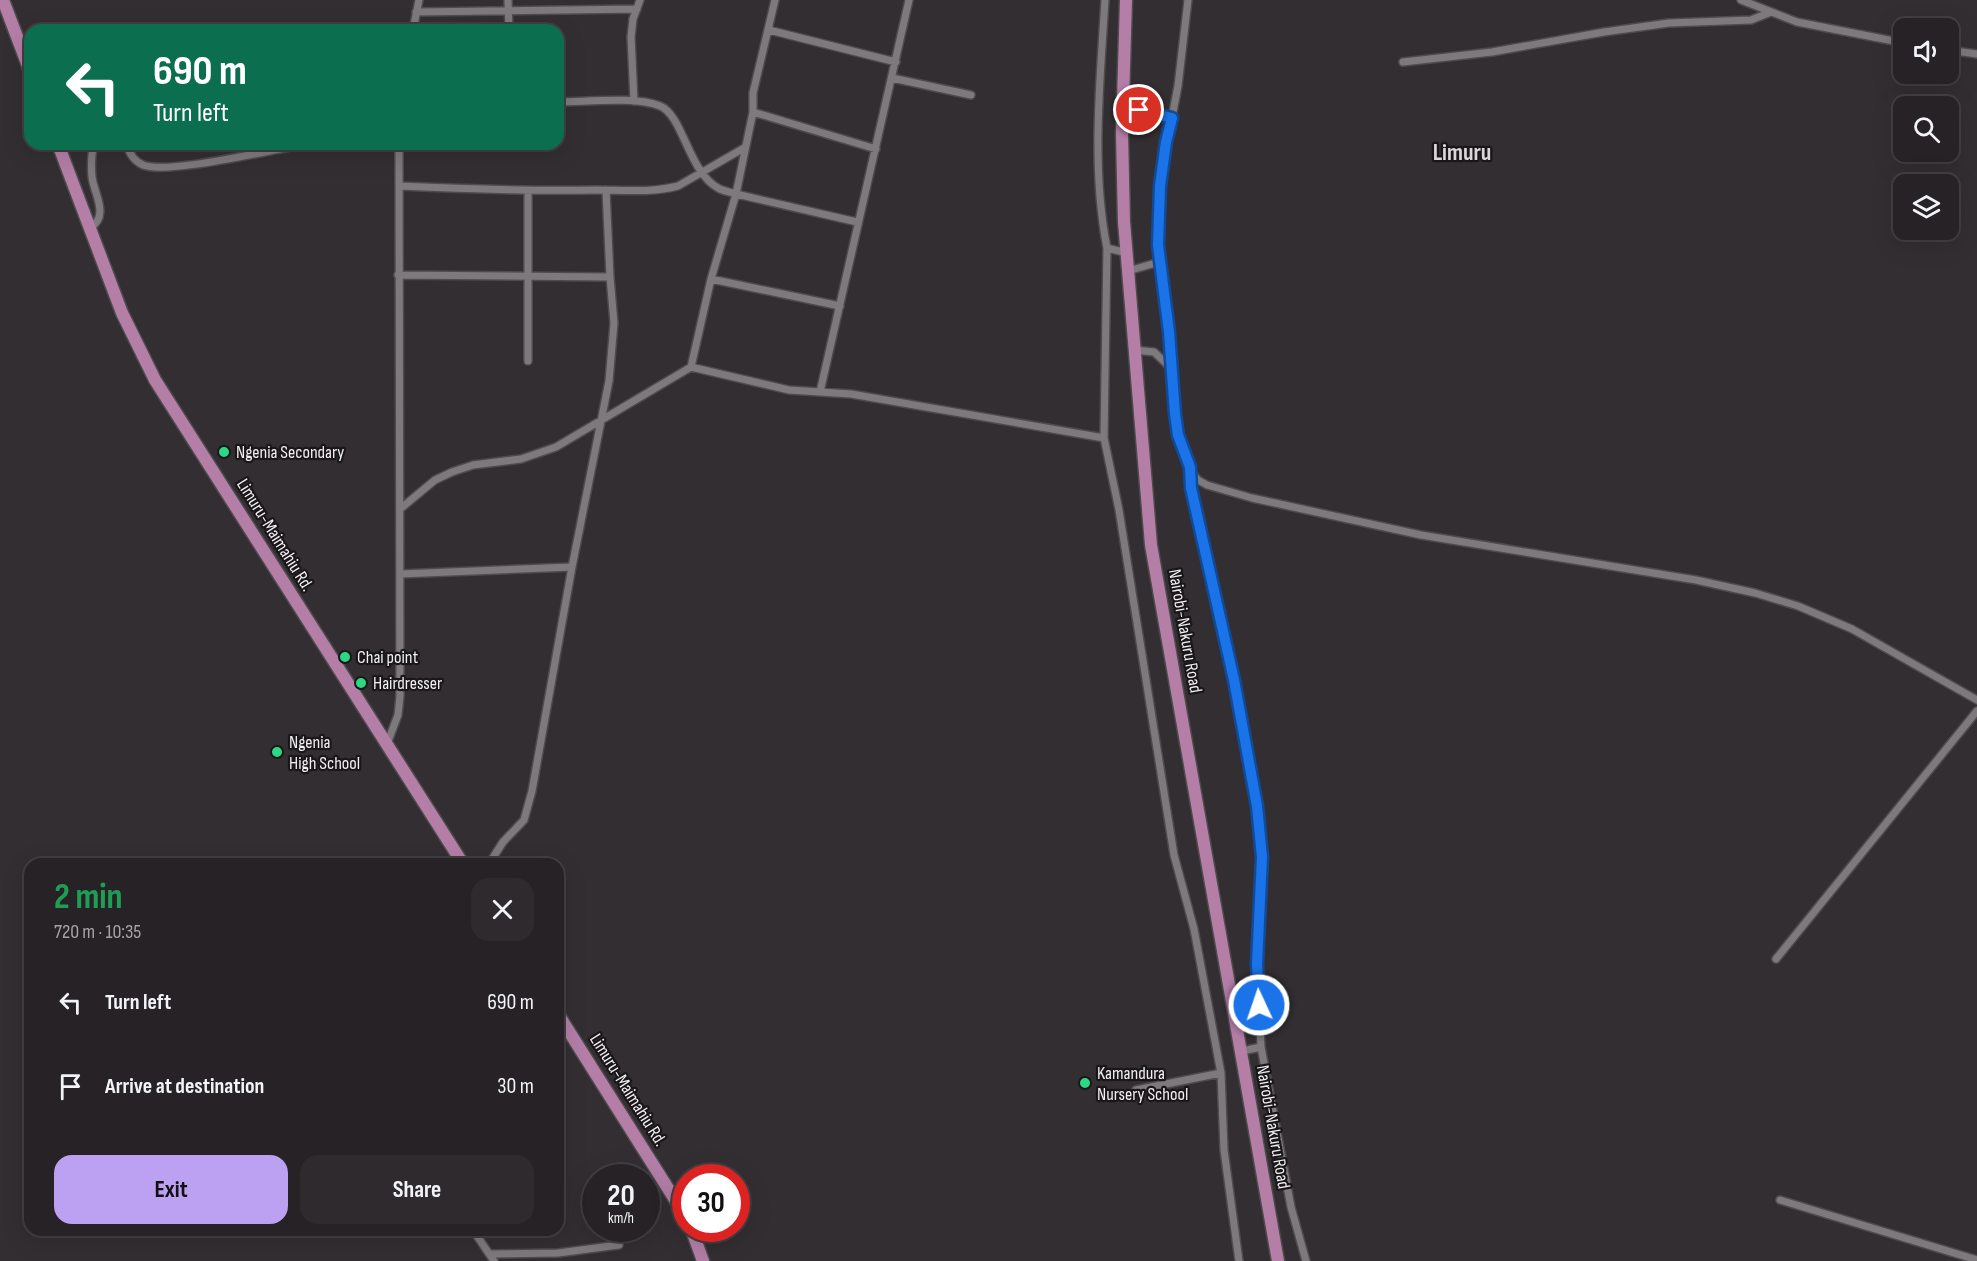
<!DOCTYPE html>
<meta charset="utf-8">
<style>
body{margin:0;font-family:"Sofia Sans Condensed",sans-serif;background:#2e2a2d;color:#f1f3f6;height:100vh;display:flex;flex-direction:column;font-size:22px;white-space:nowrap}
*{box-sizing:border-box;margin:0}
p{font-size:20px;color:#a4a4a7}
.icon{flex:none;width:33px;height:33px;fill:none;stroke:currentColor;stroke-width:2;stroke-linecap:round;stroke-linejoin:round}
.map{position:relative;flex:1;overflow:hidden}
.drawer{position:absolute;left:24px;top:858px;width:540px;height:378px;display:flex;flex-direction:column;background:#262225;border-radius:18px;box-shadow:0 6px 24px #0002,0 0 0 2px #423f42}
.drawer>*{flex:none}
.top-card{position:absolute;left:24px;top:24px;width:540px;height:126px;border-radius:18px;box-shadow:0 6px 24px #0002,0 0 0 2px #423f42;background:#0b6e4f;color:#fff;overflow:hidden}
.controls{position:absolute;left:1893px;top:18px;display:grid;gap:12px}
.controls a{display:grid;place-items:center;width:66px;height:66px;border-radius:12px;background:#262225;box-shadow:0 6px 24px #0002,0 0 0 2px #423f42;font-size:30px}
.speed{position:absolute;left:582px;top:1164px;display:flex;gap:12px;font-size:30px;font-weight:700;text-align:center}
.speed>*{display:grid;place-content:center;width:78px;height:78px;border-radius:50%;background:#262225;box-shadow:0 6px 24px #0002,0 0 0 2px #423f42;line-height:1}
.speed small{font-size:15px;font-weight:400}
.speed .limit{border:9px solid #d22;background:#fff;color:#111}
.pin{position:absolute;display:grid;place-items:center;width:51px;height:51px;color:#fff;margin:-26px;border:3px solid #fff;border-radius:50%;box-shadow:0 2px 6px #0007}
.me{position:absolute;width:66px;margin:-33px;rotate:357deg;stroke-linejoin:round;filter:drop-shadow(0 0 4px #0008)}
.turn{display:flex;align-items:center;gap:21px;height:126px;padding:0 30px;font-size:27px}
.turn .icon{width:78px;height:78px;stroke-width:2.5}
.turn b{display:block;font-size:42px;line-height:51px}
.round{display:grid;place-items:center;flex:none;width:63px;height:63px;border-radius:18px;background:#2e2a2d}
.summary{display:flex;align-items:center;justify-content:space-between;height:102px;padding:0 30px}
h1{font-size:36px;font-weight:700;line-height:45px;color:#1e9e55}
.primary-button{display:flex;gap:12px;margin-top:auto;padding:12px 30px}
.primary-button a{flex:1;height:69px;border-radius:18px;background:#bca0f2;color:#111;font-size:24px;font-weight:700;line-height:69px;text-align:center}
.primary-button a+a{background:#2e2a2d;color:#f1f3f6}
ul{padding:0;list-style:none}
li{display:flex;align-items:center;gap:18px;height:84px;padding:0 30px}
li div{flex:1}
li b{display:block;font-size:22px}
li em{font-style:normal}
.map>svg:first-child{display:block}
</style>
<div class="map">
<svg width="1977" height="1261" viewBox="0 0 1977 1261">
<rect width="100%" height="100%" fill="#322e31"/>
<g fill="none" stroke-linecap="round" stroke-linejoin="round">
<defs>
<path id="minor" d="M 508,0 L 509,30
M 1105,0 C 1100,82 1091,167 1107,248 L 1127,253
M 1741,0 L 1797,22 L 1904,43
M 416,12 L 637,9
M 413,30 L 419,0
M 769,30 L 896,62
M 1948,50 L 1977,54
M 1403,62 L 1492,52 L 1604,32 L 1669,23 L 1751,20 L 1771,12
M 892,78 L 971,95
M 634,101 L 631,37 L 633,19 L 640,0
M 558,102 C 586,102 635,96 660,106 C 683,115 688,171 718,188 C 723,191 730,192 736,194 L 857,222
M 1123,106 L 1171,119
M 753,112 L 876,149
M 127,144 C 129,153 134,161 143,165 C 169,175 273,149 307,144
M 400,186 C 465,189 530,191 595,190 C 622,190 651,193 678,186 L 744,148
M 606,190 L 610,277
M 528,191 L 528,361
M 90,228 C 110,216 94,194 92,177 C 91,166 91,155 94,144
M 1107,248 L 1104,438 L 1119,510 L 1174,855 L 1194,929 L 1221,1073 L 1224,1150 L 1239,1261
M 1128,271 L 1159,262
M 398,275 L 610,277 L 614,323 L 609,381 L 572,567 L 532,791 L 524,820 L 503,842 L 489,864
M 711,279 L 840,306
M 1135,350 L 1154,352 L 1171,368 L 1178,435 L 1193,474 L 1198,480 L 1207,485 L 1252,498 L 1421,535 L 1696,580 L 1755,593 L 1798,606 L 1852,629 L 1977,700
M 691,367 L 711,279 L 736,194 L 753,112 L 753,93 L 775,0
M 1171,368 L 1169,332 L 1158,245 L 1157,221 L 1164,159 L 1178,86 L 1188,0
M 820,392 L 909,0
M 1191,472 L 1191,488 L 1234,680 L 1257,806 L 1262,857 L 1257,964 L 1261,1047 L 1291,1207 L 1306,1261
M 400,509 L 435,480 L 452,472 L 473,465 L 521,459 L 556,447 L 691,367 L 789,390 L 851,394 L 1104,438
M 400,574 L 572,567
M 387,744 L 398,715 L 400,696 L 399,144
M 1776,959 L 1977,711
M 1242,1051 L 1261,1047
M 1136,1090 L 1221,1073
M 1780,1200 L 1977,1260
M 473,1230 L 494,1261
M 490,1254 L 558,1253 L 619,1245"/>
<path id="trunk" d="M 3,0 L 30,71
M 1126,0 L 1122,134 L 1124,222 L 1151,545 L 1278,1261
M 58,144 L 122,313 L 155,380 L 463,864
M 558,1014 L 686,1217
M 691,1228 L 703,1261"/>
</defs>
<use href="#minor" stroke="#4e4b4d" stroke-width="10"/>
<use href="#trunk" stroke="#4e4b4d" stroke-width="15"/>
<use href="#minor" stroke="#7e797c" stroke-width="7"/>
<use href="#trunk" stroke="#b47ea7" stroke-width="12"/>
</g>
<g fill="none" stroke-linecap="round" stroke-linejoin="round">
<defs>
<path id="route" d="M 1139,110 L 1172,118 L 1166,142 L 1160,186 L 1158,245 L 1169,332 L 1175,414 L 1178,435 L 1190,467 L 1191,488 L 1234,680 L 1257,806 L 1262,857 L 1257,964 L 1259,1005"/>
</defs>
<use href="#route" stroke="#114b97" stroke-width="15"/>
<use href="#route" stroke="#1a73e8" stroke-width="10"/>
</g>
<g fill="#2ed883" stroke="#191719" stroke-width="2">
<circle cx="224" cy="452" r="6"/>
<circle cx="345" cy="657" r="6"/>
<circle cx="361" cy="683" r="6"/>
<circle cx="277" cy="752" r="6"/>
<circle cx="1085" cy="1083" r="6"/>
</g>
<g text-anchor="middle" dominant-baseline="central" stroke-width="4.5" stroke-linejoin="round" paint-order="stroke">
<g font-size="18" fill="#f1eef0" stroke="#191719" text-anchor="start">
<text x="236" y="452">Ngenia Secondary</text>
<text x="357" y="657">Chai point</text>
<text x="373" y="683">Hairdresser</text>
<text x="289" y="742">Ngenia<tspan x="289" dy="21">High School</tspan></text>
<text x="1097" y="1073">Kamandura<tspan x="1097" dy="21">Nursery School</tspan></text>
</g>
<g font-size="18" fill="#f1eef0" stroke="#191719">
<text transform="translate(275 535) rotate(58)">Limuru-Maimahiu Rd.</text>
<text transform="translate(1185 631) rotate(80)">Nairobi-Nakuru Road</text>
<text transform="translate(628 1090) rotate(58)">Limuru-Maimahiu Rd.</text>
<text transform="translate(1273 1127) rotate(80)">Nairobi-Nakuru Road</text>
</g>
<g font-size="24" font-weight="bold" fill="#dbd6da" stroke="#191719">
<text x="1462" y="152">Limuru</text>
</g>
</g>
</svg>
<div class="controls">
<a><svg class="icon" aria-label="sound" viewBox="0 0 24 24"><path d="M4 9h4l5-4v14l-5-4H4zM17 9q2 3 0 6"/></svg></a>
<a><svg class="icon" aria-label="search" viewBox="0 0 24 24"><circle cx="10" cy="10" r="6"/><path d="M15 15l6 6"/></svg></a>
<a><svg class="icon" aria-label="layers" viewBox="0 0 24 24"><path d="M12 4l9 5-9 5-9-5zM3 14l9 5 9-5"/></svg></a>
</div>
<div class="speed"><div>20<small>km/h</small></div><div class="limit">30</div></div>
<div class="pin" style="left:1139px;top:110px;background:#d93025"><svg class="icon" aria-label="arrive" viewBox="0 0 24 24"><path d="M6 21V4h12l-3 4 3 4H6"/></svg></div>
<svg class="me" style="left:1259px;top:1005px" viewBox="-20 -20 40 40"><circle r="17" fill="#1a73e8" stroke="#fff" stroke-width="3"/><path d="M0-11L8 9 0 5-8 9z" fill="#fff"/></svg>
<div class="top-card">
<div class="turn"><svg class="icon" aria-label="left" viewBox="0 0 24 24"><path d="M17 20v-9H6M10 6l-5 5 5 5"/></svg><div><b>690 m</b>Turn left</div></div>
</div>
<section class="drawer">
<div class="summary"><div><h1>2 min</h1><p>720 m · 10:35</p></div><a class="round"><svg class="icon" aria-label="close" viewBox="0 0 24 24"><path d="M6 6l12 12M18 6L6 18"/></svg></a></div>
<ul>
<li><svg class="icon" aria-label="left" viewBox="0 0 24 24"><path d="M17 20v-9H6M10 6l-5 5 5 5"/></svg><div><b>Turn left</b></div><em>690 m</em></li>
<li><svg class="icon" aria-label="arrive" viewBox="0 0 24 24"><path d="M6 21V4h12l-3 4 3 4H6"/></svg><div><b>Arrive at destination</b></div><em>30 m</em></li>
</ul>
<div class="primary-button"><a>Exit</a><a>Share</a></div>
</section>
</div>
